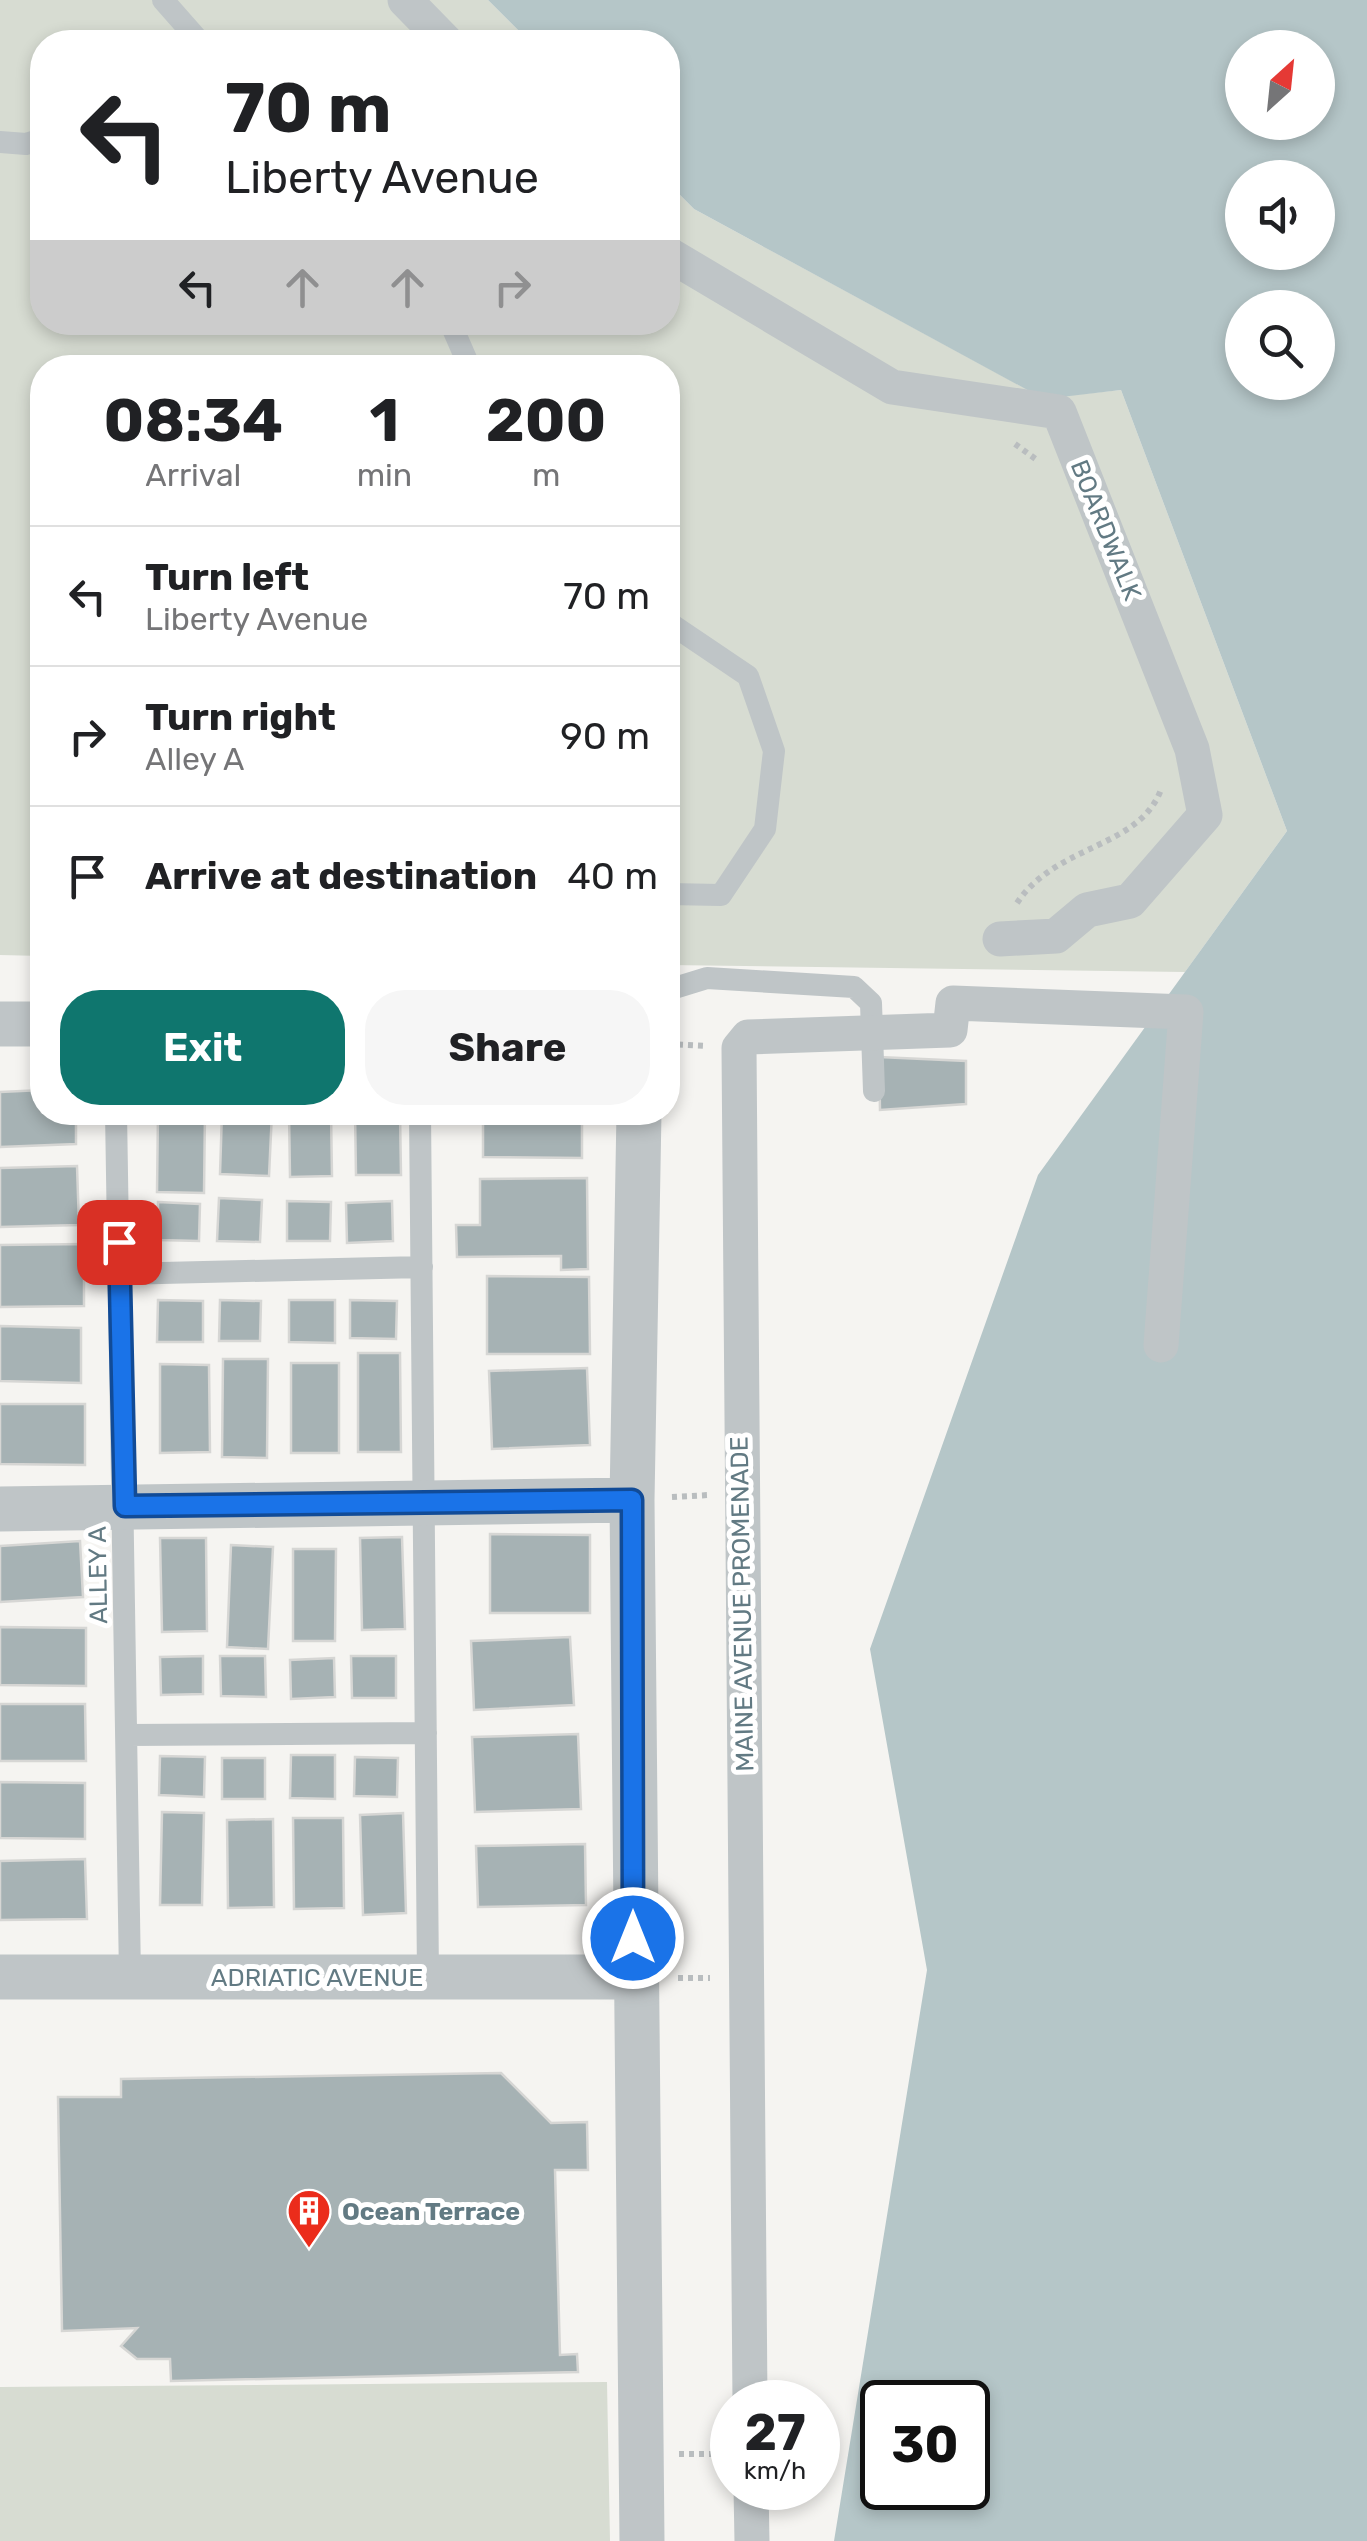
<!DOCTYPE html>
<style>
body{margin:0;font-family:Rubik,sans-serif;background:#f6f6f6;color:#202124;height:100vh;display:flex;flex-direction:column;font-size:38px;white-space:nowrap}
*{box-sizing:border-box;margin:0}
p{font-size:32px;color:#757577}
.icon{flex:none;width:55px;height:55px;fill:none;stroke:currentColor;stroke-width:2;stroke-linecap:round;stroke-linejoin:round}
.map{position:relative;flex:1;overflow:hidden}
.drawer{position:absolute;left:30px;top:355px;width:650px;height:770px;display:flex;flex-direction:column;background:#fff;border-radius:40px;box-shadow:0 5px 15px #0003}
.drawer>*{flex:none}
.top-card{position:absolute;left:30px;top:30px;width:650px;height:305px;border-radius:40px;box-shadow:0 5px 15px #0003;background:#fff;color:#202124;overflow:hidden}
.needle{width:65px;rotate:27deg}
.tools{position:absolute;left:1225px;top:30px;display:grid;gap:20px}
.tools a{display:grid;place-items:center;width:110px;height:110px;border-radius:50%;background:#fff;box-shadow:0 5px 15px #0003;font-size:50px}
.speed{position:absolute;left:710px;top:2380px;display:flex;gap:20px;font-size:50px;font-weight:700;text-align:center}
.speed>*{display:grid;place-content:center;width:130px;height:130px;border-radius:50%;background:#fff;box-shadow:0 5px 15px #0003;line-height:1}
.speed small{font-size:25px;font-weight:400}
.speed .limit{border:5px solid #111;border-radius:15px;background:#fff;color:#111}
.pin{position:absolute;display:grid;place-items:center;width:85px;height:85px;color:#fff;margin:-42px;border-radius:20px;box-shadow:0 5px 15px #0006}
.me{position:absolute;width:110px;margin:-55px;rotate:0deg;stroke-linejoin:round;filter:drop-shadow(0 0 8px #0008)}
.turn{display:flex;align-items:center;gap:35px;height:210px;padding:0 30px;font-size:45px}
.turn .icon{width:130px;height:130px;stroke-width:2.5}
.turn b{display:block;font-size:70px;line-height:85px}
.lanes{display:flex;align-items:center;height:95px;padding:0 30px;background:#0003;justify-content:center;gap:50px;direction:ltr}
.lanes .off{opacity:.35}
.eta{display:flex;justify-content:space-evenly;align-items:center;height:170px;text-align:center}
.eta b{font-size:60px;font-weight:700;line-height:70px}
.primary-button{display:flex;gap:20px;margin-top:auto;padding:20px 30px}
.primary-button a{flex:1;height:115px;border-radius:40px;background:#0f766e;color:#fff;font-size:40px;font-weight:700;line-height:115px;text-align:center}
.primary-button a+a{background:#f6f6f6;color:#202124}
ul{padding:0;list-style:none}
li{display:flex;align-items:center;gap:30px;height:140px;padding:0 30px;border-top:2px solid #e0e0e0}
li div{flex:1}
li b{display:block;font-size:38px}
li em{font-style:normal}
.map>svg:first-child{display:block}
</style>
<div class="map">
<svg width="1367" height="2541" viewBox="0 0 1367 2541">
<rect width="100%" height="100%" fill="#f5f4f1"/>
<path fill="#d7dcd2" d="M 0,0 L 488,0 L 530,42 L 42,42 L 42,322 L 668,322 L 668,183 L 694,209 L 1043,398 L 1121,390 L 1287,831 L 1185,972 L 668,965 L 668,368 L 42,368 L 42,956 L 0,955 Z
M 607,2382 L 610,2541 L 0,2541 L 0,2387 Z"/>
<path fill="#b5c6c8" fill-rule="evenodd" d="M 488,0 L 1367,0 L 1367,2541 L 834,2541 L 927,1970 L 870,1649 L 1038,1175 L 1287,831 L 1121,390 L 1044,399 L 694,209 L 668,183 L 668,42 L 530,42 ZM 1242,48 L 1318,48 L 1318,122 L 1242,122 ZM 1242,178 L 1318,178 L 1318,252 L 1242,252 ZM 1242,308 L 1318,308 L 1318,382 L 1242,382 ZM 882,2402 L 968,2402 L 968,2488 L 882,2488 Z"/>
<path fill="#a6b2b4" stroke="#d6d6d4" stroke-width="2.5" d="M 879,1057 L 966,1061 L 966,1104 L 880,1110 Z
M 42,1090 L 42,1112 L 76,1112 L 76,1144 L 0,1147 L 0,1092 Z
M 158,1112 L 205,1112 L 204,1193 L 157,1192 Z
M 222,1112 L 272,1112 L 269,1176 L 220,1174 Z
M 289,1112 L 331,1112 L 332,1176 L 290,1177 Z
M 355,1112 L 400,1112 L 401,1175 L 356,1175 Z
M 483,1112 L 582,1112 L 582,1158 L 483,1157 Z
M 77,1166 L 79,1225 L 0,1227 L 0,1168 Z
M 587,1178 L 588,1269 L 561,1270 L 561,1256 L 457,1257 L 456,1225 L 480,1225 L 480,1179 Z
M 219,1198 L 262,1200 L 260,1242 L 217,1241 Z
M 287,1201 L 331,1202 L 330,1241 L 287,1241 Z
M 392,1201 L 393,1241 L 347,1243 L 346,1203 Z
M 158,1202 L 200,1204 L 199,1241 L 158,1240 Z
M 84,1244 L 84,1306 L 0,1307 L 0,1245 Z
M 487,1276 L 589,1277 L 590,1354 L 487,1354 Z
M 158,1300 L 203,1301 L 203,1342 L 157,1342 Z
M 220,1300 L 261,1301 L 260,1341 L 219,1341 Z
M 289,1300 L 335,1300 L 335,1343 L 289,1342 Z
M 350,1300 L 397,1301 L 396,1339 L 350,1338 Z
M 0,1326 L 81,1328 L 81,1383 L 0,1381 Z
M 358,1353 L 400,1353 L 401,1452 L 358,1452 Z
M 223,1359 L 268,1359 L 267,1458 L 222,1457 Z
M 291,1363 L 339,1363 L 339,1453 L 291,1453 Z
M 160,1364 L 209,1365 L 210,1452 L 160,1453 Z
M 587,1368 L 590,1445 L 492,1449 L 489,1371 Z
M 0,1404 L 85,1404 L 85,1465 L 0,1464 Z
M 490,1534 L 590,1535 L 590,1613 L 490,1613 Z
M 402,1537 L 405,1629 L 362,1630 L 360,1538 Z
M 160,1538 L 206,1538 L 207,1631 L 162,1632 Z
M 80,1541 L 83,1597 L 0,1602 L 0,1546 Z
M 231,1545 L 273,1547 L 268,1649 L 227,1647 Z
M 293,1549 L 336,1549 L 335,1641 L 293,1641 Z
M 0,1627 L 86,1628 L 86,1686 L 0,1685 Z
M 570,1637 L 574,1705 L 474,1710 L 471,1641 Z
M 203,1656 L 203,1694 L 161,1695 L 160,1657 Z
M 220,1656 L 265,1656 L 266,1697 L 221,1696 Z
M 351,1656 L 396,1656 L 396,1698 L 352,1698 Z
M 334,1658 L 335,1697 L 291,1699 L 290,1660 Z
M 0,1704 L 85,1704 L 86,1761 L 0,1761 Z
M 578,1734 L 581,1809 L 475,1812 L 472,1737 Z
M 291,1755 L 335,1755 L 335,1799 L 290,1798 Z
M 160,1756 L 205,1757 L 204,1797 L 159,1795 Z
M 355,1757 L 398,1758 L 397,1797 L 354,1796 Z
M 222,1758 L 265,1758 L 265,1799 L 222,1799 Z
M 0,1782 L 85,1783 L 85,1839 L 0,1838 Z
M 162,1812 L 204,1813 L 202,1905 L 160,1905 Z
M 403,1813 L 406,1913 L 363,1915 L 360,1815 Z
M 293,1818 L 343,1818 L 344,1908 L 294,1909 Z
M 273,1819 L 274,1907 L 228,1908 L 227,1820 Z
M 585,1844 L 586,1905 L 478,1907 L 476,1846 Z
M 85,1859 L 87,1919 L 0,1920 L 0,1861 Z
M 501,2073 L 551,2123 L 587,2122 L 588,2170 L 555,2170 L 560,2355 L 577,2354 L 578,2372 L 171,2381 L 170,2359 L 137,2359 L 121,2346 L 137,2328 L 62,2331 L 58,2097 L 121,2097 L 121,2079 Z"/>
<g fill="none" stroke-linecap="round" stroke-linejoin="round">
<path stroke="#b9bdbf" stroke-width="6" stroke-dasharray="5 5" stroke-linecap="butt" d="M 1015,444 L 1037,460
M 1017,903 C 1057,843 1141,849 1162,787
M 668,1044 L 706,1046
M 672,1497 L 709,1495
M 678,1978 L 710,1978
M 679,2454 L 732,2454"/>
<path stroke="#bfc5c7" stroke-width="22" d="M 163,0 L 200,42
M 0,142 L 26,144 L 42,139
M 450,322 L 470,368
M 668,622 L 748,676 L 774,751 L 765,829 L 721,895 L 668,894
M 668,990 L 707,978 L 854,987 L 871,1003 L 874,1091
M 116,1112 L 130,1977
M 420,1112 L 428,1977
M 120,1274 L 422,1267
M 127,1735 L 426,1733"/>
<path stroke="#bfc5c7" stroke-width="35" d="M 405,0 L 446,42
M 668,254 L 892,387 L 1059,412 L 1192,749 L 1205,815 L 1130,901 L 1087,910 L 1056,936 L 1000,939
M 750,2402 L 739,1048 L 748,1037 L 950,1030 L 953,1003 L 1186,1012 L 1161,1345
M 751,2488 L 752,2541"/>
<path stroke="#bfc5c7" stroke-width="45" d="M 0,1024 L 42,1024
M 639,1112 L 632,1500 L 642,2541
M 0,1509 L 632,1500
M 0,1977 L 633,1977"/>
</g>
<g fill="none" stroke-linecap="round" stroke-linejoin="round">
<defs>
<path id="route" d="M 119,1242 L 125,1506 L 632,1500 L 633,1938"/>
</defs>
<use href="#route" stroke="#114b97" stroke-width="25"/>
<use href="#route" stroke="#1a73e8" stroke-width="18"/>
</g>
<defs>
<symbol id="building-pin" viewBox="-11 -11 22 30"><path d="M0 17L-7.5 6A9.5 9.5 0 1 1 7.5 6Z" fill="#eb2c1b" stroke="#fff"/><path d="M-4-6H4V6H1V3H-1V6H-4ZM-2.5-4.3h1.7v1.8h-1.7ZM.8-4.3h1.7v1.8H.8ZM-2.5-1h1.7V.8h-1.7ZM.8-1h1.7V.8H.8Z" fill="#fff"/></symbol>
</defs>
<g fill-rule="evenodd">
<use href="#building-pin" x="284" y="2186" width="50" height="68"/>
</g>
<g text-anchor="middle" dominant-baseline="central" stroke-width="10" stroke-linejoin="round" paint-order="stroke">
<g font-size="25" fill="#627a83" stroke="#fff">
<text transform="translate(1106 530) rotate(68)">BOARDWALK</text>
<text transform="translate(98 1575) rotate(-91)">ALLEY A</text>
<text transform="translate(742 1604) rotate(-91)">MAINE AVENUE PROMENADE</text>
<text x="317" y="1977">ADRIATIC AVENUE</text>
</g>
<g font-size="25" font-weight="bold" fill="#627a83" stroke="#fff" text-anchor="start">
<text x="342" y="2211">Ocean Terrace</text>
</g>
</g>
</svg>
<div class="tools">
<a><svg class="needle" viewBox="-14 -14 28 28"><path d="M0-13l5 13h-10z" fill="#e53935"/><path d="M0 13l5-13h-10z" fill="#757577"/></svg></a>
<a><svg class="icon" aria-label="sound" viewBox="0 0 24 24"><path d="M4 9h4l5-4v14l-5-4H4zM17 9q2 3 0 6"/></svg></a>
<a><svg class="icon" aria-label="search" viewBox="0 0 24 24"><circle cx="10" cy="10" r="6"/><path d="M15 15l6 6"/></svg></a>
</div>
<div class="speed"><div>27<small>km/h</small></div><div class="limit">30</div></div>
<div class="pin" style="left:119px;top:1242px;background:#d93025"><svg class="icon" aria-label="arrive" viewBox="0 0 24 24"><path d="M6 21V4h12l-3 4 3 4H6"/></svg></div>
<svg class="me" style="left:633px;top:1938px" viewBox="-20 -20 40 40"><circle r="17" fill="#1a73e8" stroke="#fff" stroke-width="3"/><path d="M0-11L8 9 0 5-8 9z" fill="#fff"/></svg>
<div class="top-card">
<div class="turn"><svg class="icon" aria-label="left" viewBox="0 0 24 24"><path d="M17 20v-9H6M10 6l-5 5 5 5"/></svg><div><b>70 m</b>Liberty Avenue</div></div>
<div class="lanes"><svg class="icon" aria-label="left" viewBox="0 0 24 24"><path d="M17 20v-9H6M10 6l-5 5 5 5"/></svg><svg class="icon off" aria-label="ahead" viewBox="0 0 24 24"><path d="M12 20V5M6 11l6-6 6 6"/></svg><svg class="icon off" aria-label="ahead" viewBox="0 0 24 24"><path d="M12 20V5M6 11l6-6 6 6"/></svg><svg class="icon off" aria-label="right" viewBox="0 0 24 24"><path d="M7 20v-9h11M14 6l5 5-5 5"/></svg></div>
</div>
<section class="drawer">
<div class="eta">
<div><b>08:34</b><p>Arrival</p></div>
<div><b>1</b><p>min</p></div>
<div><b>200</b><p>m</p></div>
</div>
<ul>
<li><svg class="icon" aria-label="left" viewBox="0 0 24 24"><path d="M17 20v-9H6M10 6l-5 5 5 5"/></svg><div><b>Turn left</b><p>Liberty Avenue</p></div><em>70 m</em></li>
<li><svg class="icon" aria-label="right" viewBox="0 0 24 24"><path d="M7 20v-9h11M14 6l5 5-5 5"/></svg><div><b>Turn right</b><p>Alley A</p></div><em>90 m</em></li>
<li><svg class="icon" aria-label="arrive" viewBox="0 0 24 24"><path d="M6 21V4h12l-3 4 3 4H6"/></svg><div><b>Arrive at destination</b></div><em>40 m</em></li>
</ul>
<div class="primary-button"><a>Exit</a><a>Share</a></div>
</section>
</div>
